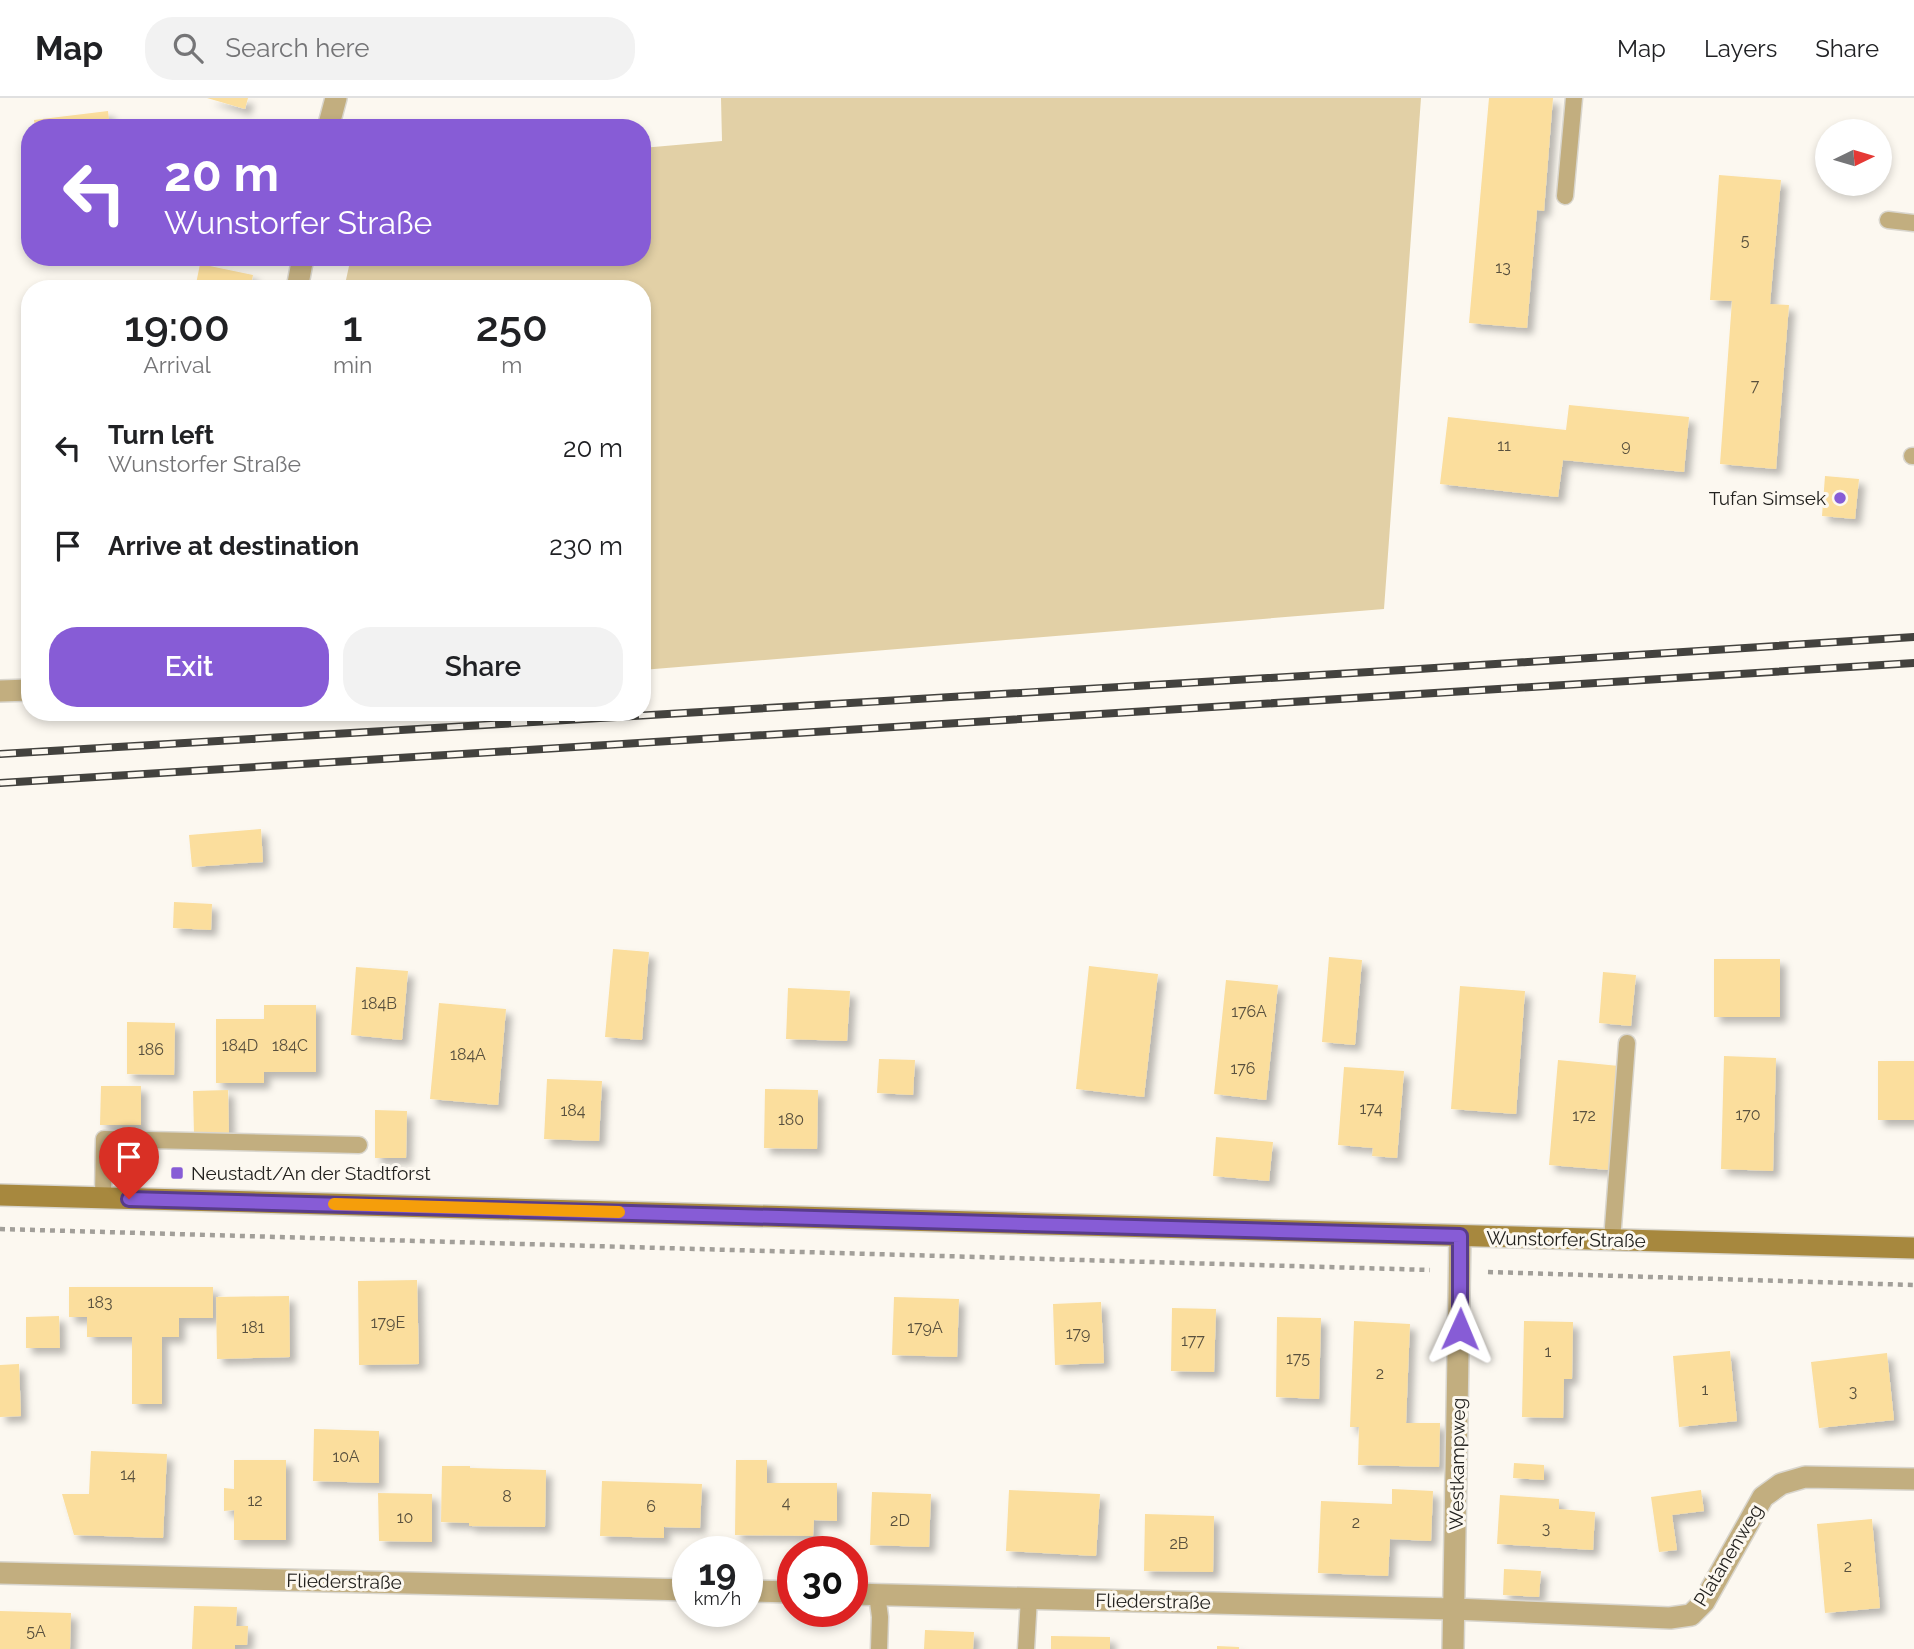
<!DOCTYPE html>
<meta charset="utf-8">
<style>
body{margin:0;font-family:Raleway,sans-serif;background:#f2f2f2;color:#202124;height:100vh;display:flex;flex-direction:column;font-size:26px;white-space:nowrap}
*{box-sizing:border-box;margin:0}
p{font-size:23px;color:#757577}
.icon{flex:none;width:38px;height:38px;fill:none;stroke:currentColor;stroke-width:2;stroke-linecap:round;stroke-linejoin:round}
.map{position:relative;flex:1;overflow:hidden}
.details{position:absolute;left:21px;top:182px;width:630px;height:441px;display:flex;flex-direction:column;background:#fff;border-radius:28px;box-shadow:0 4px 10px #0003}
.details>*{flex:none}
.hud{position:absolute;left:21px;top:21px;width:630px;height:147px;border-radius:28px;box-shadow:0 4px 10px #0003;background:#875cd6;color:#fff;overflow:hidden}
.needle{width:46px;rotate:85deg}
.fabs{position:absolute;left:1815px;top:21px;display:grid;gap:14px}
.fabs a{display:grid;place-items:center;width:77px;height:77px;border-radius:50%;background:#fff;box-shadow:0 4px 10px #0003;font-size:35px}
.speed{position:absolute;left:672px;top:1438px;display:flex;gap:14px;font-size:35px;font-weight:700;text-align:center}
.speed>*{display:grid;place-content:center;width:91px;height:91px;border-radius:50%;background:#fff;box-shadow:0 4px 10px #0003;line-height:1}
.speed small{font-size:18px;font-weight:400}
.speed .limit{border:10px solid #d22;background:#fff;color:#111}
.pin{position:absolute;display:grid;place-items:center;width:60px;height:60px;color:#fff;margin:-72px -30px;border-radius:50% 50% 50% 0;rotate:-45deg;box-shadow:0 0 7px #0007}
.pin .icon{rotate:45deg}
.me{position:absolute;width:77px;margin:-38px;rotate:1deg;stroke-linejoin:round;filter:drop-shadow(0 0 5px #0008)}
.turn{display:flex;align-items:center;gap:24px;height:147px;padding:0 28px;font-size:32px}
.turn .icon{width:91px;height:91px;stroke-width:2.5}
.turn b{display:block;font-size:49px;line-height:60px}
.eta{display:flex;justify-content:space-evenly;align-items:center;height:119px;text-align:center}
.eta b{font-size:42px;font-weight:600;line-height:49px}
.button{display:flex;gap:14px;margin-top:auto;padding:14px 28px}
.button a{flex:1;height:80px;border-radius:28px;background:#875cd6;color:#fff;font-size:28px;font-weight:600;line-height:80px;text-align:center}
.button a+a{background:#f2f2f2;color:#202124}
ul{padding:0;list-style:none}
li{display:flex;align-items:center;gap:21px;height:98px;padding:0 28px}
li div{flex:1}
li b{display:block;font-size:26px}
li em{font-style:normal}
header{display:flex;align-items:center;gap:42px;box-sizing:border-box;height:98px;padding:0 35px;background:#fff;border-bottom:2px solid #e0e0e0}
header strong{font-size:33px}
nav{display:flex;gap:38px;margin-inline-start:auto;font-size:24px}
.search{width:490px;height:63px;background:#f2f2f2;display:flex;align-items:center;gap:18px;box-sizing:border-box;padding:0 24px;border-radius:28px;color:#757577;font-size:26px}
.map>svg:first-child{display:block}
</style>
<header>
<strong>Map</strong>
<div class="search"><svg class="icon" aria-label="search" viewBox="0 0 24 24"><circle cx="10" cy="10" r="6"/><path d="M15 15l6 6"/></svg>Search here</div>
<nav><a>Map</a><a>Layers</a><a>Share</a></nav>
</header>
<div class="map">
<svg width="1914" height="1551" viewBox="0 0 1914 1551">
<defs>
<filter id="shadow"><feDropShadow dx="6" dy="6" stdDeviation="3.5" flood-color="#0004"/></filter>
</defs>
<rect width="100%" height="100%" fill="#fcf8f0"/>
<path fill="#e2d0a6" d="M 721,0 L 1421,0 L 1384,511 L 642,572 L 642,191 L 344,191 L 351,159 L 642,159 L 642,50 L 722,43 Z"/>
<path fill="#fbde9d" filter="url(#shadow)" d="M 207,0 L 248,0 L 245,11 Z
M 1489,0 L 1553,0 L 1544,113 L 1537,112 L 1527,230 L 1469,225 Z
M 108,13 L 110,30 L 35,30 L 34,22 Z
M 1719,77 L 1781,82 L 1770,206 L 1789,207 L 1776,371 L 1720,366 L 1732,203 L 1710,202 Z
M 200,166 L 253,177 L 250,191 L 195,191 Z
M 1569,307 L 1689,319 L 1684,374 L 1563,362 L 1558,399 L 1440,386 L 1448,319 L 1566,332 Z
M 1825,378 L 1859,381 L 1855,421 L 1822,418 Z
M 261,731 L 263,764 L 192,769 L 189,737 Z
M 174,804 L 212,806 L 211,832 L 173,830 Z
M 613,851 L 649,854 L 642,942 L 605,939 Z
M 1329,859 L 1362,862 L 1355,947 L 1322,944 Z
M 1714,861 L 1780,861 L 1780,919 L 1714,919 Z
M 1089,868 L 1158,876 L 1144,999 L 1076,991 Z
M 356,869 L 408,873 L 402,942 L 351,937 Z
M 1603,874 L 1636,877 L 1631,928 L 1599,925 Z
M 1226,882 L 1278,887 L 1266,1002 L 1214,996 Z
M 1460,888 L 1525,893 L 1516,1016 L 1451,1011 Z
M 788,890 L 850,893 L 847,943 L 786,941 Z
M 439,905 L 506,911 L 498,1007 L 430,1001 Z
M 264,907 L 316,907 L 316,974 L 264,974 L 264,985 L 216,985 L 216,921 L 264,921 Z
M 127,924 L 175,925 L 174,977 L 127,976 Z
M 1724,958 L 1776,960 L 1773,1073 L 1721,1071 Z
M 879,961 L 915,962 L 913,997 L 877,995 Z
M 1558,962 L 1619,968 L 1609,1072 L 1549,1067 Z
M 1878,963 L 1914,963 L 1914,1022 L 1878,1022 Z
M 1344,969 L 1404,973 L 1397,1060 L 1372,1058 L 1373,1050 L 1338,1047 Z
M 547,981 L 602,983 L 599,1043 L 544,1041 Z
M 101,988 L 141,988 L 141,1027 L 100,1027 Z
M 765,991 L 818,992 L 817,1051 L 764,1050 Z
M 228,992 L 229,1036 L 194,1037 L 193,993 Z
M 375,1012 L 407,1013 L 406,1060 L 375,1060 Z
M 1216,1039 L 1273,1044 L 1269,1083 L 1213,1078 Z
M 417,1182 L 419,1266 L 359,1267 L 358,1183 Z
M 69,1189 L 213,1189 L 213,1220 L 179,1220 L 179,1239 L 162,1239 L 162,1306 L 132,1306 L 132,1239 L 87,1239 L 87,1219 L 69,1219 Z
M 289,1198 L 290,1259 L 217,1261 L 216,1199 Z
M 894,1199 L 959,1201 L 957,1259 L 892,1257 Z
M 1101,1204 L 1104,1265 L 1055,1267 L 1053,1206 Z
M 1172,1210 L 1216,1211 L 1214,1274 L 1171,1273 Z
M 59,1218 L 60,1250 L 26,1250 L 26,1219 Z
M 1277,1219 L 1321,1220 L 1319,1301 L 1276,1299 Z
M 1354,1223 L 1410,1226 L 1406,1325 L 1440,1325 L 1439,1369 L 1358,1367 L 1359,1329 L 1350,1329 Z
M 1524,1223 L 1573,1224 L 1572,1281 L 1564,1281 L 1563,1320 L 1522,1319 Z
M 1730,1253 L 1737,1323 L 1679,1329 L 1673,1258 Z
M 1887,1255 L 1894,1322 L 1819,1330 L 1811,1264 Z
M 19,1266 L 21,1318 L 0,1319 L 0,1267 Z
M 314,1331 L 379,1333 L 379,1385 L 313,1383 Z
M 91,1353 L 167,1356 L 163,1440 L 74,1437 L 62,1396 L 89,1396 Z
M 234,1362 L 286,1362 L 286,1442 L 234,1442 L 234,1412 L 224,1413 L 224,1390 L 234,1391 Z
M 736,1362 L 767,1362 L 767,1385 L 837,1385 L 837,1423 L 814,1422 L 813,1438 L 735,1437 Z
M 1514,1365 L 1544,1367 L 1544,1382 L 1513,1380 Z
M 442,1368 L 470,1368 L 470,1370 L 546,1372 L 545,1429 L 469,1428 L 469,1425 L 441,1424 Z
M 602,1383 L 702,1386 L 700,1430 L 664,1429 L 664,1440 L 600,1438 Z
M 1392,1391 L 1433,1393 L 1431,1443 L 1390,1441 L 1388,1478 L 1318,1475 L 1321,1403 L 1392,1406 Z
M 1009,1392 L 1100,1396 L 1096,1458 L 1006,1453 Z
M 1701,1392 L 1704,1413 L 1672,1417 L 1677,1452 L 1659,1454 L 1651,1399 Z
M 872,1394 L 931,1396 L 929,1449 L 870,1447 Z
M 378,1395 L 432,1396 L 432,1444 L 379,1443 Z
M 1500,1397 L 1559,1401 L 1559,1411 L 1595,1414 L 1593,1452 L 1497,1446 Z
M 1145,1416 L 1214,1418 L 1213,1474 L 1144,1473 Z
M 1872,1421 L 1880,1510 L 1825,1515 L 1817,1426 Z
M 1504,1471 L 1541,1473 L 1539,1499 L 1503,1497 Z
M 194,1508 L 237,1509 L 236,1528 L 248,1528 L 247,1547 L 235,1547 L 235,1551 L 192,1551 Z
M 0,1513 L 71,1515 L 70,1551 L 0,1551 Z
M 925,1532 L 974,1534 L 973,1551 L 924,1551 Z
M 1051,1538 L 1110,1539 L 1110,1551 L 1051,1551 Z
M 1217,1548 L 1239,1549 L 1239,1551 L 1217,1551 Z"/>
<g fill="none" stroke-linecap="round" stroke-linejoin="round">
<defs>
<path id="lane" d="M 1565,98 L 1574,0
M 1888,122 L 1914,125
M 1912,358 L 1914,358
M 103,1100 L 104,1041 L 359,1047
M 1612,1142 L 1627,945
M 877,1496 L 880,1519 L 879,1551
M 1026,1551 L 1029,1500"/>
<path id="street" d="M 328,30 L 336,0
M 297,191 L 303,159
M 0,593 L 30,592
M 0,1475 L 688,1492
M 747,1493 L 793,1494
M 852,1496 L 1454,1511 L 1670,1520 L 1691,1517 L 1704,1504 L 1763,1399 L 1781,1386 L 1805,1379 L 1914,1381
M 1453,1551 L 1460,1138"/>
<path id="secondary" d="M 0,1097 L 1914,1150"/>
</defs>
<use href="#lane" stroke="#d9d6ce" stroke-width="19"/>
<use href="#street" stroke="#d9d6ce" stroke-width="24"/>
<use href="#secondary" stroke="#d9d6ce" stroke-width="24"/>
<path stroke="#a29f99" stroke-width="4.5" stroke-dasharray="5 5" stroke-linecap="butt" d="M 0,1131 L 1430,1172
M 1488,1174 L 1914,1187"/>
<use href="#lane" stroke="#c2ae7f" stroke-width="16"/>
<use href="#street" stroke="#c2ae7f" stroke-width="21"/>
<use href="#secondary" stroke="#a7883e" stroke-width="21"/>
<defs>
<path id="rail" d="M 0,656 L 1419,571 L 1914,539
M 0,685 L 1914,565"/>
</defs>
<use href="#rail" stroke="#43423e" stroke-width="8"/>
<use href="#rail" stroke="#fcf8f0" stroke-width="5" stroke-dasharray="16" stroke-linecap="butt"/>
</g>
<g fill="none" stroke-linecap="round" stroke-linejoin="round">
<defs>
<path id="route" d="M 129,1101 L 1460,1138 L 1460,1231"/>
</defs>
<use href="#route" stroke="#583c8b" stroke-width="18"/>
<use href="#route" stroke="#875cd6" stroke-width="12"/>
<path stroke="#f59e0b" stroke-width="12" d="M 334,1106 L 619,1114"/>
</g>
<g fill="#875cd6" stroke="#fcf8f0" stroke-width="2.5">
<circle cx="1840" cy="400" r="7"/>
<rect x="170" y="1068" width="14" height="14" rx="3.5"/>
</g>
<g text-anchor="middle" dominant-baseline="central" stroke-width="6" stroke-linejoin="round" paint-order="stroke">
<g font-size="16" fill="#58503e">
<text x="1745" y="142">5</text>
<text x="1503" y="169">13</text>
<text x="1755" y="287">7</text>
<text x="1504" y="347">11</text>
<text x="1626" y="347">9</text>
<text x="379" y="905">184B</text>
<text x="1249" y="913">176A</text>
<text x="240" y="947">184D</text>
<text x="290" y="947">184C</text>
<text x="151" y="951">186</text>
<text x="468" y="956">184A</text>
<text x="1243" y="970">176</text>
<text x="1371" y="1010">174</text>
<text x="573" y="1012">184</text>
<text x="1748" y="1016">170</text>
<text x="1584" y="1017">172</text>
<text x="791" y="1021">180</text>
<text x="100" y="1204">183</text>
<text x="388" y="1224">179E</text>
<text x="253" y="1229">181</text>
<text x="925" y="1229">179A</text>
<text x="1078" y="1235">179</text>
<text x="1193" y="1242">177</text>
<text x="1548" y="1253">1</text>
<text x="1298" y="1260">175</text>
<text x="1380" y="1275">2</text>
<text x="1705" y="1291">1</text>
<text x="1853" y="1293">3</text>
<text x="346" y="1358">10A</text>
<text x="128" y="1376">14</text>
<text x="507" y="1398">8</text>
<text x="255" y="1402">12</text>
<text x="786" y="1404">4</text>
<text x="651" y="1408">6</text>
<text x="405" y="1419">10</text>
<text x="900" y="1422">2D</text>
<text x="1356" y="1424">2</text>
<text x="1546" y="1430">3</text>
<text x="1179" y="1445">2B</text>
<text x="1848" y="1468">2</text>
<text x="36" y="1533">5A</text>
</g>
<g font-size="19" fill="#22211e" stroke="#fcf8f0" text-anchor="end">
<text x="1826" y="400">Tufan Simsek</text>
<text x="191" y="1075" text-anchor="start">Neustadt/An der Stadtforst</text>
</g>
<g font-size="19" fill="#22211e" stroke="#fcf8f0">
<text transform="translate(1566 1141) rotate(1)">Wunstorfer Straße</text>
<text transform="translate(1457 1366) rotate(-89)">Westkampweg</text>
<text transform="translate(1728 1457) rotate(-59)">Platanenweg</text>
<text transform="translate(344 1483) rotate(1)">Fliederstraße</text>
<text transform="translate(1153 1503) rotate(1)">Fliederstraße</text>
</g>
</g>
</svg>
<div class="fabs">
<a><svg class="needle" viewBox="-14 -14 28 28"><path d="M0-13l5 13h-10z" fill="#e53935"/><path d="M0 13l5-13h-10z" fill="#757577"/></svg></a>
</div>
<div class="speed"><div>19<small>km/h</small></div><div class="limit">30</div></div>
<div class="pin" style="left:129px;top:1101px;background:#d93025"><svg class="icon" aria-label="arrive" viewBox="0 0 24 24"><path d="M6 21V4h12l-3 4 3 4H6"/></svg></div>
<svg class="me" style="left:1460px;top:1231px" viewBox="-20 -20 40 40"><path d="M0-17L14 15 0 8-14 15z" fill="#875cd6" stroke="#fff" stroke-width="4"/></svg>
<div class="hud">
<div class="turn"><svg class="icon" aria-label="left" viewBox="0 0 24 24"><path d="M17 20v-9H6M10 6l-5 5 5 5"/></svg><div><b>20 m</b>Wunstorfer Straße</div></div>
</div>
<section class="details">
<div class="eta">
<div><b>19:00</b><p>Arrival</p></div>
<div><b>1</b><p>min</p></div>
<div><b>250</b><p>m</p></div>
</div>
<ul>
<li><svg class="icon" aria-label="left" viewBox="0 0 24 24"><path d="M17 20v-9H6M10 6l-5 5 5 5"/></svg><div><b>Turn left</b><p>Wunstorfer Straße</p></div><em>20 m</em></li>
<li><svg class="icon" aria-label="arrive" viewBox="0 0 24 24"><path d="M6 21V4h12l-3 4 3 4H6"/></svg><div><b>Arrive at destination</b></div><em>230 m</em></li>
</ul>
<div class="button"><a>Exit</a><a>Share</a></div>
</section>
</div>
